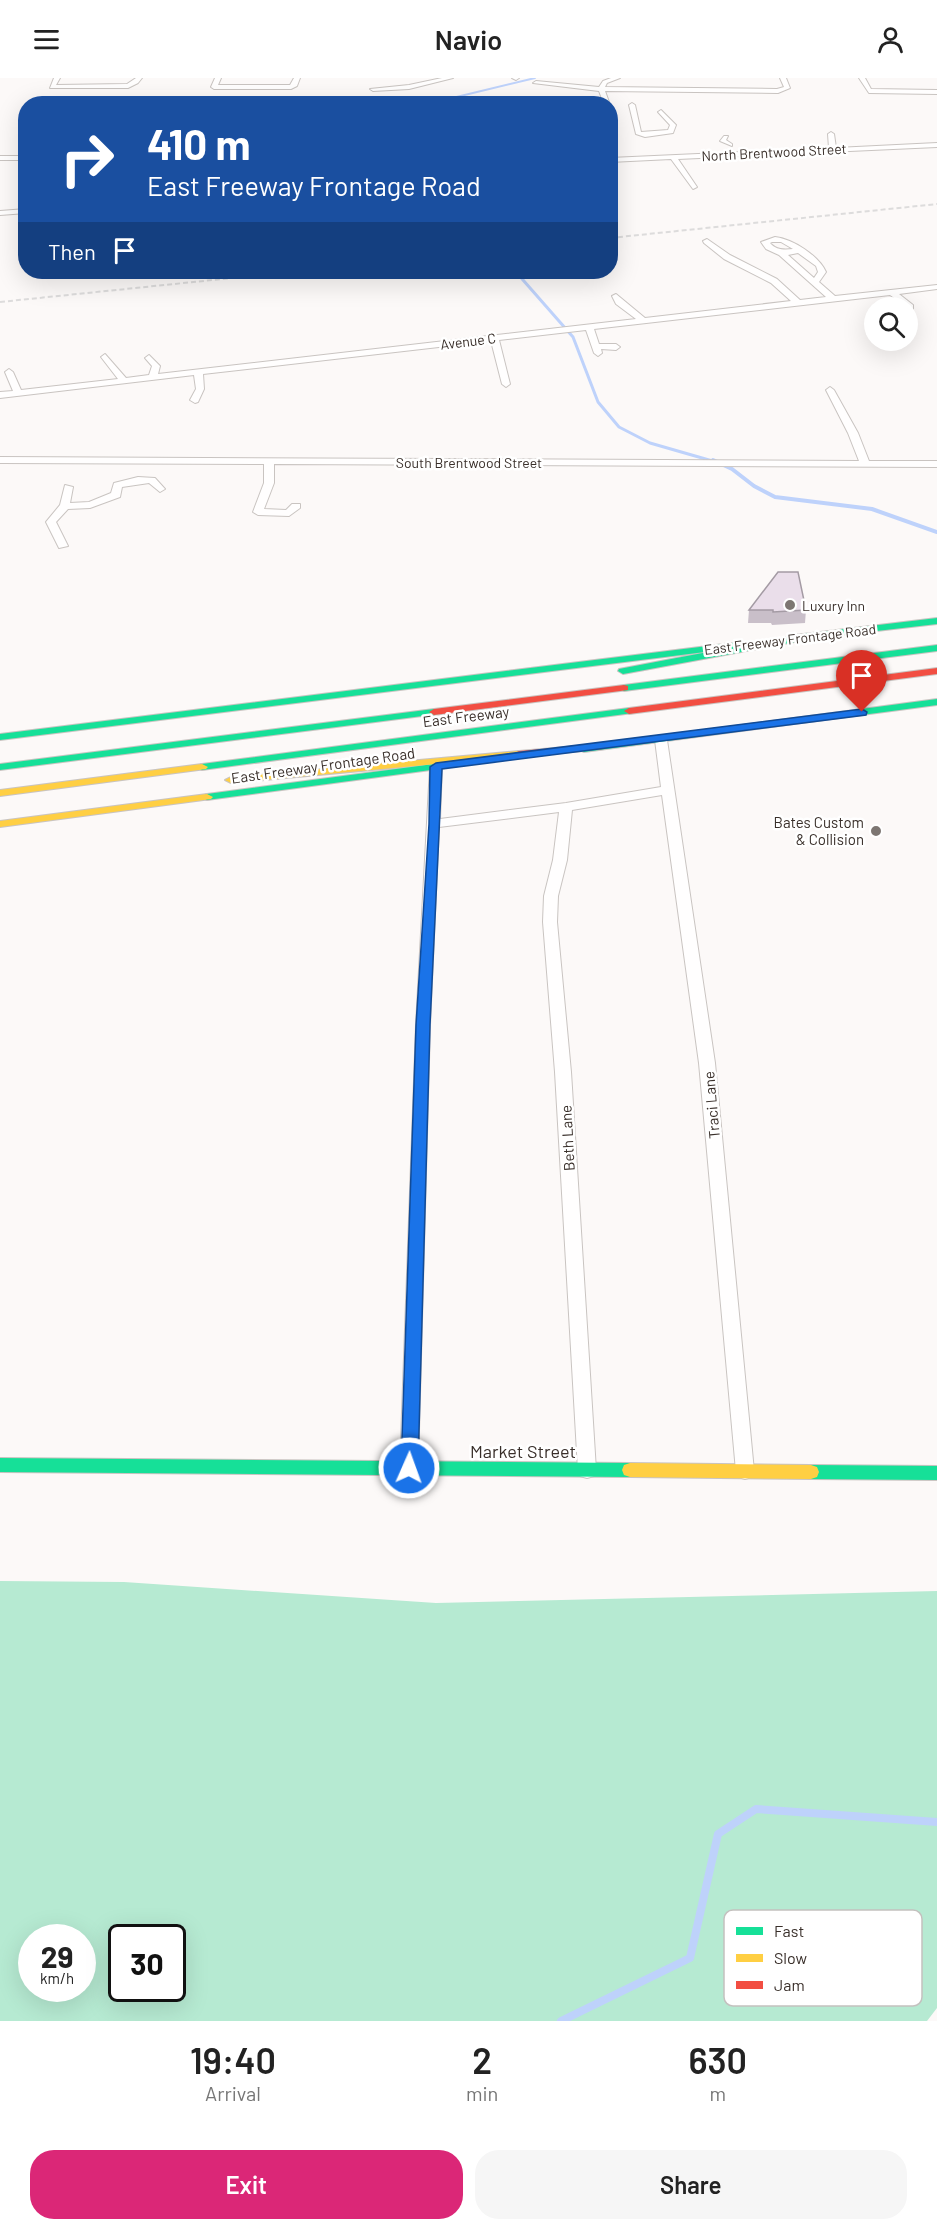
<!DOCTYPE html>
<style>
body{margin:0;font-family:Barlow,sans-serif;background:#f6f6f6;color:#222;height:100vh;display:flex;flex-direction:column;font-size:22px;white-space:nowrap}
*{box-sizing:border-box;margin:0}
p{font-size:20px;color:#767676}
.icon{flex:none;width:33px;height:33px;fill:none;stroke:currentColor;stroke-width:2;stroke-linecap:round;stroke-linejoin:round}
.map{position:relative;height:1943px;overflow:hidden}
.drawer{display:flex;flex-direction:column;background:#fff;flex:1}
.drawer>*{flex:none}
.top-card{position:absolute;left:18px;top:18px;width:600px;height:183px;border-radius:24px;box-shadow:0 6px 24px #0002;background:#1a4fa0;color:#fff;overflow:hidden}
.controls{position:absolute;left:864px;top:219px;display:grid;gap:12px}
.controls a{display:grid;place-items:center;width:54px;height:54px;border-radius:50%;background:#fff;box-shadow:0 6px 24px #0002;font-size:30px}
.speed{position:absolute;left:18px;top:1846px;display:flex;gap:12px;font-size:30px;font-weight:700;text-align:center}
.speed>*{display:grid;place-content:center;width:78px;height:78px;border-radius:50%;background:#fff;box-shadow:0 6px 24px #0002;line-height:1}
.speed small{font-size:15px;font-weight:400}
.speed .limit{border:3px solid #111;border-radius:9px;background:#fff;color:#111}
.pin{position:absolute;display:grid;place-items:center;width:51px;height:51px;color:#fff;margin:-62px -26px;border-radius:50% 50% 50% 0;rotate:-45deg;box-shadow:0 0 6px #0007}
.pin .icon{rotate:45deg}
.me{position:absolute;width:66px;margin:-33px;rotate:2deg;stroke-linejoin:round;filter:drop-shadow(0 0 4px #0008)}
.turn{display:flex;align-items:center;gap:21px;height:126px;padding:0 30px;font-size:27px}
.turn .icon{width:78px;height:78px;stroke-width:2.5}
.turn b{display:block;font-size:42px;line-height:51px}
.then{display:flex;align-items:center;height:57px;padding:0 30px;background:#0003;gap:12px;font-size:22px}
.eta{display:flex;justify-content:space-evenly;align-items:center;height:102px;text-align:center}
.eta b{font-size:36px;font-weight:600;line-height:42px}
.primary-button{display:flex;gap:12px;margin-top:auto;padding:12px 30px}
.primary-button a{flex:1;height:69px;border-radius:24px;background:#db2777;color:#fff;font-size:24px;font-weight:600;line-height:69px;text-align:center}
.primary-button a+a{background:#f6f6f6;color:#222}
header{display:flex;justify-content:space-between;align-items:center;height:78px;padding:0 30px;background:#fff;font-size:27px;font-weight:600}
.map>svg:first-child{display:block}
</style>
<header><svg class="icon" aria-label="menu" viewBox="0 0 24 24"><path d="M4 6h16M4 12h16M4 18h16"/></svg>Navio<svg class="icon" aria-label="person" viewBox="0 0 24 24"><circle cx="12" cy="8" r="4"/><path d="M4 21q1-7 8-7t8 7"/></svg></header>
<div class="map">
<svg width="937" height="1943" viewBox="0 0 937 1943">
<rect width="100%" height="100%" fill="#fcf9f8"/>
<path fill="#b6ead2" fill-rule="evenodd" d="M 0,1503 L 124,1504 L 436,1525 L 937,1513 L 937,1930 L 927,1943 L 0,1943 ZM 32,1860 L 82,1860 L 82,1911 L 32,1911 ZM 122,1860 L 172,1860 L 172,1911 L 122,1911 Z"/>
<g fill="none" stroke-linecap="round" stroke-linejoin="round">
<path stroke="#bed2fb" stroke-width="2" d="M 438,26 L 444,22 L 535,0"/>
<path stroke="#bed2fb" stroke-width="3" d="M 516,194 L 573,259 L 598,324 L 619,349 L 650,365 L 716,384"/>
<path stroke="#bed2fb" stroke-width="4" d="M 713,382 L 732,391 L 754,408 L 775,419 L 872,431 L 937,454"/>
<path stroke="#bed2fb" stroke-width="8" d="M 561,1943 L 690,1880 L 718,1756 L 756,1731 L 937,1744"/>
<defs>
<path id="street" d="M 54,0 L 60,0 L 56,7 L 127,6 L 136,0 L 142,0 L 138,5 L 128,10 L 50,10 Z
M 215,0 L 221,0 L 218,7 L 290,7 L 294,0 L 300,0 L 297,8 L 291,11 L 214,11 L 211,9 Z
M 442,0 L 453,0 L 409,11 L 373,13 L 370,11 L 409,7 Z
M 512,0 L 519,0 L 516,2 Z
M 611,0 L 620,0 L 607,5 L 605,9 L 777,11 L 784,9 L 780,0 L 786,0 L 790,10 L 778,15 L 605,13 L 609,24 L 604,26 L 599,13 L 533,5 L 536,3 L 599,9 L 603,3 Z
M 859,0 L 865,0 L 871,11 L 937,12 L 937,16 L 869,15 Z
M 632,25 L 635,27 L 641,54 L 668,52 L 670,47 L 658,34 L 661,32 L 676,47 L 673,55 L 645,59 L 636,56 L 629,27 Z
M 831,54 L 834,56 L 836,70 L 937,65 L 937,69 L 678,81 L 697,109 L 693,111 L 671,81 L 610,84 L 610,80 L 829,70 L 828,56 Z
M 724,58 L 728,58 L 726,62 L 732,66 L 732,68 L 720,63 Z
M 0,78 L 26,78 L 26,82 L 0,82 Z
M 26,131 L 26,135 L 0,137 L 0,133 Z
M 775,159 C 793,161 819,178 826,194 L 819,204 L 835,218 L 937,207 L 937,211 L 899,216 L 913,227 L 913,231 L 910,231 L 890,217 L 594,251 L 599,266 L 616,266 L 620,269 L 616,272 L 601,271 L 602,275 L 598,278 L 594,275 L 586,252 L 499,262 L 510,306 L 506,309 L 502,306 L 491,263 L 203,296 L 204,311 L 198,324 L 195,325 L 190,322 L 196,311 L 194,297 L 0,320 L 0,314 L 13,313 L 5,294 L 9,291 L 13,294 L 21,312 L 118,301 L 101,279 L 105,276 L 126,300 L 149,297 L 152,288 L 145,280 L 149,277 L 160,288 L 158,296 L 636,241 L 616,226 L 612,218 L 616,216 L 645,240 L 791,223 L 771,205 L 724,181 L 704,165 L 703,163 L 707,161 L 730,177 L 777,201 L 800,222 L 826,219 L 779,177 L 766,171 L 761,164 ZM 772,164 L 781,164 L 793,171 C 784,172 776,172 770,165 ZM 798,175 L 816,188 L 818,194 L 814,200 L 788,177 Z
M 830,309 L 834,312 L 858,355 L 869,383 L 937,383 L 937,389 L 274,386 L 274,405 L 264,431 L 286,432 L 292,426 L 300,426 L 300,430 L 289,438 L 258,437 L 253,434 L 264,405 L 264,386 L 0,385 L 0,379 L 859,383 L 848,355 L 826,312 Z
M 138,399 L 155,400 L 165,411 L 160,414 L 149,405 L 122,409 L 120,419 L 90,430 L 68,431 L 56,444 L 68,468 L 59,470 L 46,444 L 60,427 L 65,407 L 73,409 L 70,425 L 89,424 L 111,415 L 114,405 Z
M 661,658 L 667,662 L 715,985 L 754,1393 L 752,1399 L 745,1401 L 738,1399 L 736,1393 L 699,985 L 662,717 L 572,732 L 567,782 L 558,818 L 557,844 L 571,994 L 596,1392 L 594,1398 L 587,1400 L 580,1398 L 578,1392 L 555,994 L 543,844 L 544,818 L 553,782 L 559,734 L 439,749 L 430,947 L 418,1390 L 416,1396 L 409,1398 L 402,1396 L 400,1390 L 416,947 L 430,689 L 436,685 L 442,689 L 440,741 L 566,725 L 661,709 L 655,662 Z"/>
<path id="fast" d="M 937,540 L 937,546 L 816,560 L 623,596 L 618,593 L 619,591 L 713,573 L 0,662 L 0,656 L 740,564 L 745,568 L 795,557 Z
M 937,567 L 937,573 L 624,613 L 619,610 L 624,607 Z
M 937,621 L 937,627 L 584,674 L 578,671 L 584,668 Z
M 629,630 L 634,633 L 633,635 L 202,692 L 196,689 L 202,686 Z
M 434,631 L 438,632 L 438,636 L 0,692 L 0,686 Z
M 434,686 L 440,689 L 438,691 L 207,722 L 201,719 L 207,716 Z
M 0,1380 L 630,1385 L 636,1387 L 638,1392 L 636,1397 L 630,1399 L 0,1394 Z
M 811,1387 L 937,1388 L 937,1402 L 811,1401 L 805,1399 L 803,1394 L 805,1389 Z"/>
<path id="slow" d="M 519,673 L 525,676 L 523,678 L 231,705 L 225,702 L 231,699 Z
M 202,686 L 208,689 L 206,691 L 0,718 L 0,712 Z
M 207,716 L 213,719 L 211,721 L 0,749 L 0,743 Z
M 630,1385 L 811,1387 L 817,1389 L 819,1394 L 817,1399 L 811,1401 L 630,1399 L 624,1397 L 622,1392 L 624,1387 Z"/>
<path id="jam" d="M 937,590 L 937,596 L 629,636 L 624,633 L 629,630 Z
M 624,607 L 628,608 L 628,612 L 434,637 L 429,634 L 434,631 Z
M 600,666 L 604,667 L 604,671 L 519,679 L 513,676 L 519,673 Z"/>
</defs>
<use href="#street" stroke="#c9c4c1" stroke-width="2"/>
<use href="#fast" stroke="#c9c4c1" stroke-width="2"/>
<use href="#slow" stroke="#c9c4c1" stroke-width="2"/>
<use href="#jam" stroke="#c9c4c1" stroke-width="2"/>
<use href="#street" fill="#fffefe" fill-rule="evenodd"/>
<use href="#fast" fill="#16e098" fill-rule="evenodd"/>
<use href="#slow" fill="#ffcf43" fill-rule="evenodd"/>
<use href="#jam" fill="#f24e42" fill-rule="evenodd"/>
<path stroke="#dddcdc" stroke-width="2" stroke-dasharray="5 3" stroke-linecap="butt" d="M 610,160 L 937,126
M 0,224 L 290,194"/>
</g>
<path fill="#c9bfc9" d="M 749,532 L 806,532 L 805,545 L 772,547 L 771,545 L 748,545 Z"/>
<path fill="#eadeea" stroke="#a49ba4" stroke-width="1.5" d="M 778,494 L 798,494 L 806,532 L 773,534 L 773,532 L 749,532 Z"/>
<path fill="#1a73e8" stroke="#114b97" stroke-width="1.5" d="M 862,631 L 867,634 L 866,637 L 442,691 L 430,947 L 418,1390 L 415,1396 L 409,1398 L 403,1396 L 401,1390 L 416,947 L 429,746 L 430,689 L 436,685 Z"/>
<g fill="#7d7672" stroke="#fff" stroke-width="2">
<circle cx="790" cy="527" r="6"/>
<circle cx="876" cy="753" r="6"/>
</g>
<g text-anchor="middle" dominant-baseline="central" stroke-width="5" stroke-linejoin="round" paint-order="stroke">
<g font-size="14" fill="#392f2a" stroke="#fff">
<text transform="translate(774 74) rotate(-3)">North Brentwood Street</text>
<text transform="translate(468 263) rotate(-7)">Avenue C</text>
<text x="469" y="384">South Brentwood Street</text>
<text transform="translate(790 561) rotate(-7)">East Freeway Frontage Road</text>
</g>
<g font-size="14" fill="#392f2a" stroke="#fff" text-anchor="start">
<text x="802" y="527">Luxury Inn</text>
</g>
<g font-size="15" fill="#392f2a" stroke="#fff">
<text transform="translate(466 638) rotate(-7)">East Freeway</text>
<text transform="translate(323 687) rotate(-8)">East Freeway Frontage Road</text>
<text transform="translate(711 1027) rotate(-95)">Traci Lane</text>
<text transform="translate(567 1060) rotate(-93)">Beth Lane</text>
</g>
<g font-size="15" fill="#392f2a" stroke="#fff" text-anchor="end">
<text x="864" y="744">Bates Custom<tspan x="864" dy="17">&amp; Collision</tspan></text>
</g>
<g font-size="18" fill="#392f2a" stroke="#fff">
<text x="523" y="1373">Market Street</text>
</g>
</g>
<rect x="724" y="1832" width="198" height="96" rx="9" fill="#fff" stroke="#c4c1bf" stroke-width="1.5"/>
<rect x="736" y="1849" width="27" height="8" fill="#16e098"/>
<rect x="736" y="1876" width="27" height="8" fill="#ffcf43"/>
<rect x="736" y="1903" width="27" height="8" fill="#f24e42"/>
<g font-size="16" fill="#392f2a">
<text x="774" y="1859">Fast</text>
<text x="774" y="1886">Slow</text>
<text x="774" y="1913">Jam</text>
</g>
</svg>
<div class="controls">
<a><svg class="icon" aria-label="search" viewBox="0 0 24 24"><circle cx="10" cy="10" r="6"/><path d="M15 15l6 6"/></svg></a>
</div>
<div class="speed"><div>29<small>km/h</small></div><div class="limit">30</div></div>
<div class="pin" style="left:862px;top:634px;background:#d93025"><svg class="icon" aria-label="arrive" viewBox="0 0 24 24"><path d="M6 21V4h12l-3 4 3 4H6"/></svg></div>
<svg class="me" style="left:409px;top:1390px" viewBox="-20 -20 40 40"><circle r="17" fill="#1a73e8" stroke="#fff" stroke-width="3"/><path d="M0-11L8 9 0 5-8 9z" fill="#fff"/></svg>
<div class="top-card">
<div class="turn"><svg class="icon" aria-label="right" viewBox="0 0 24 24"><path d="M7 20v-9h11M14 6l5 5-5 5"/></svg><div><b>410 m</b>East Freeway Frontage Road</div></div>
<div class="then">Then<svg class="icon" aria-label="arrive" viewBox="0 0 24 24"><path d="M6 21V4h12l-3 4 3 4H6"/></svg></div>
</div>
</div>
<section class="drawer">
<div class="eta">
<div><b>19:40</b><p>Arrival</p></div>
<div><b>2</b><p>min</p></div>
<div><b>630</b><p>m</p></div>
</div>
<div class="primary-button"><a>Exit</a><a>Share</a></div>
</section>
